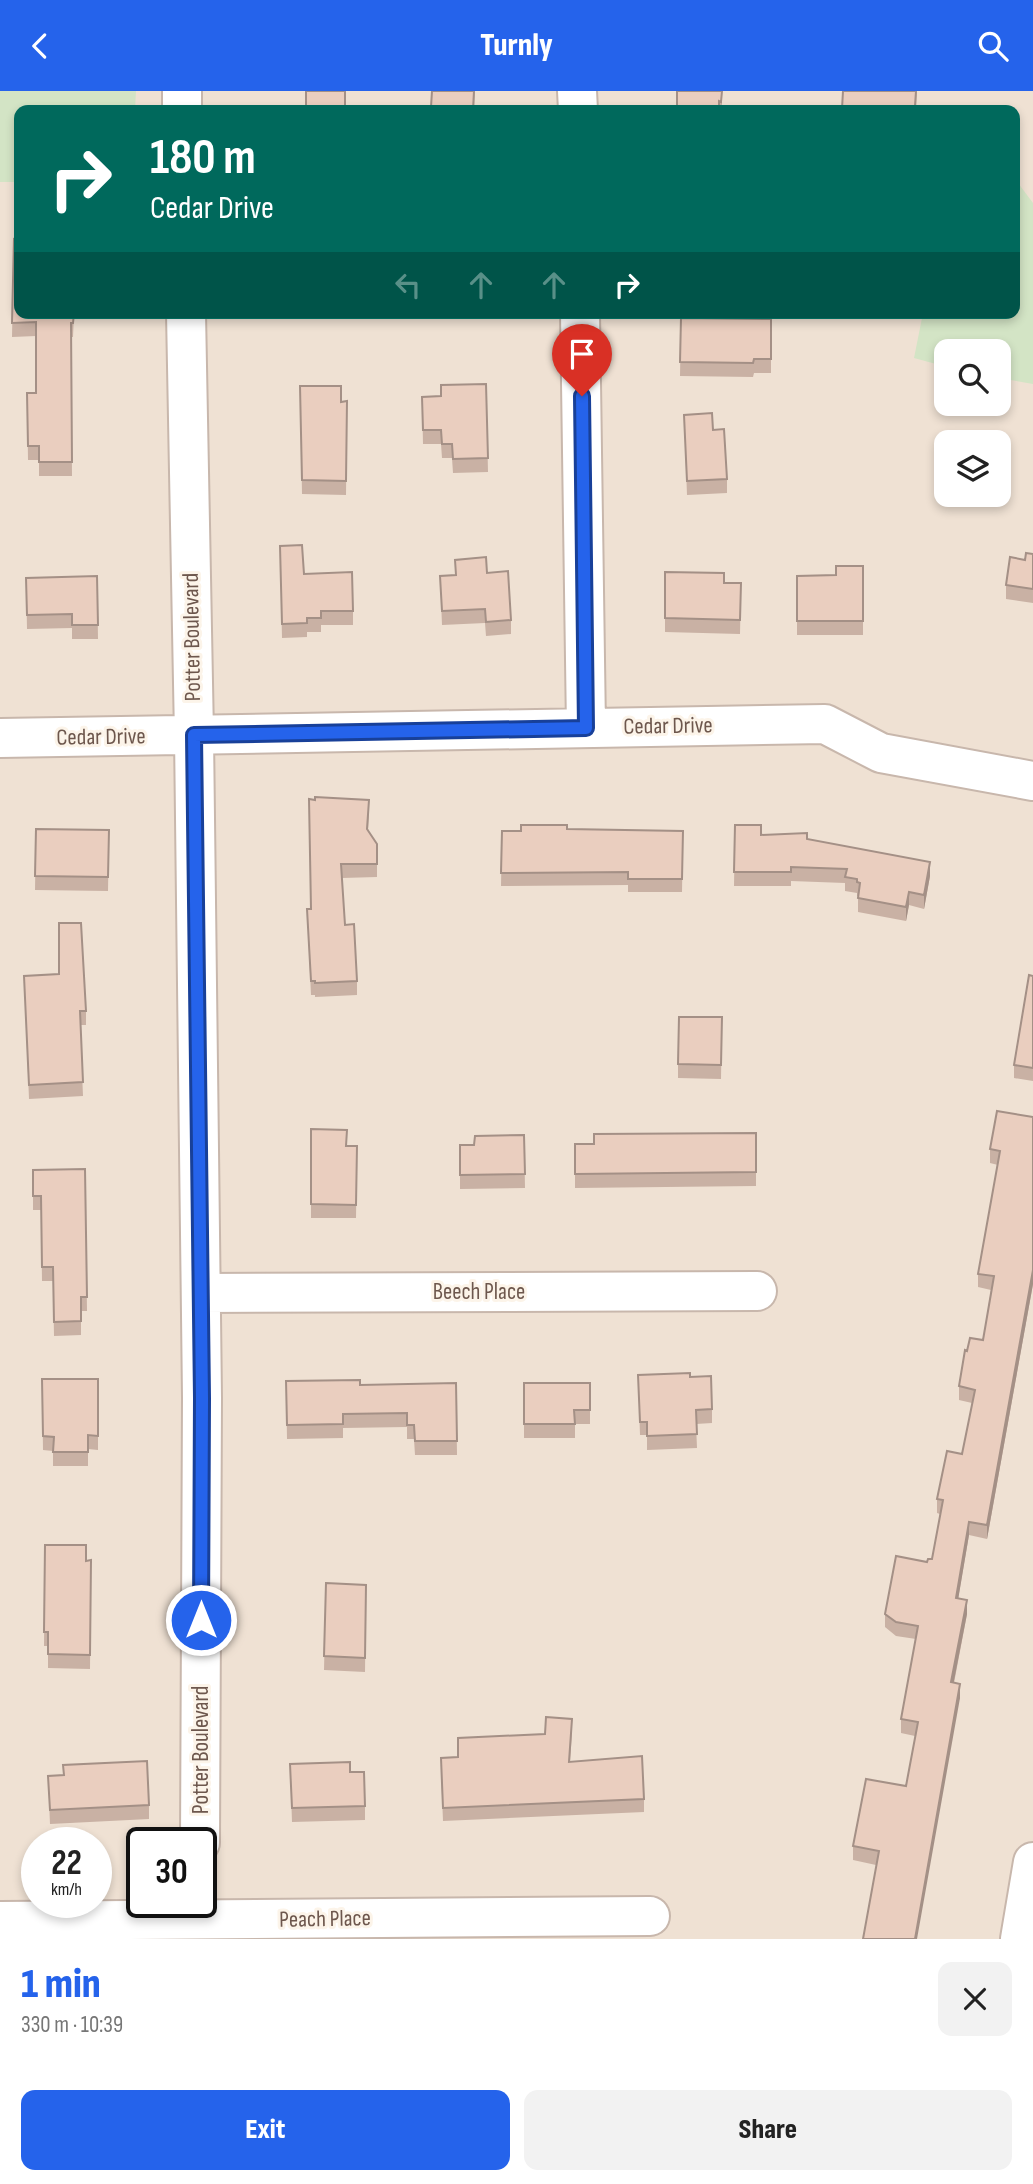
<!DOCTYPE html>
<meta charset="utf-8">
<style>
body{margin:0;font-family:"Sofia Sans Condensed",sans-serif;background:#f2f2f2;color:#222;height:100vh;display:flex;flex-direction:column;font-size:26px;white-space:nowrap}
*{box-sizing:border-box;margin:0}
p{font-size:23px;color:#767676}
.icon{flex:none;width:38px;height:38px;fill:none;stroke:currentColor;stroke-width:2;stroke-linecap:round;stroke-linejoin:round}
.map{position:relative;height:1848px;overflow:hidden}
.panel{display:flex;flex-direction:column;background:#fff;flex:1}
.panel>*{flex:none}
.guide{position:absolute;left:14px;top:14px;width:1006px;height:214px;border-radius:14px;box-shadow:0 4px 10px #0003;background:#00695c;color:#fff;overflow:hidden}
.controls{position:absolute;left:934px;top:248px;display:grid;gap:14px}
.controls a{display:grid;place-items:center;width:77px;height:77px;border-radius:14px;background:#fff;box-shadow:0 4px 10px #0003;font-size:35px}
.speed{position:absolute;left:21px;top:1736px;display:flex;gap:14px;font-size:35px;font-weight:700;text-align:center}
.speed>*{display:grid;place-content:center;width:91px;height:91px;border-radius:50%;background:#fff;box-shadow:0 4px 10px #0003;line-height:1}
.speed small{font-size:18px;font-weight:400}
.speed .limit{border:4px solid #111;border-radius:10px;background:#fff;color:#111}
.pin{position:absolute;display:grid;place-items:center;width:60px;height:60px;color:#fff;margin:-72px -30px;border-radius:50% 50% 50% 0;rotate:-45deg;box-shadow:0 0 7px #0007}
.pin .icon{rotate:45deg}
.me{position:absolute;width:77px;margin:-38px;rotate:0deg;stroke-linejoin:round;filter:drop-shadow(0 0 5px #0008)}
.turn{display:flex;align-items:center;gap:24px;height:147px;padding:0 21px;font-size:32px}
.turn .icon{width:91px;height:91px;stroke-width:2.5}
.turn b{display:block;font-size:49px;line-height:60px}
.lanes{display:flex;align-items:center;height:66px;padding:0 21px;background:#0003;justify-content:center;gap:35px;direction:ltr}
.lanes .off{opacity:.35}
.round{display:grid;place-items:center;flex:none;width:74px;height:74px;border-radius:14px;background:#f2f2f2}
.headline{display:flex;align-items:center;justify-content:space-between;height:119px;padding:0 21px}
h1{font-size:42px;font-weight:800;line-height:52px;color:#2563eb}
.button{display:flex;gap:14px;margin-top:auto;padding:14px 21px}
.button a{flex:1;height:80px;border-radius:14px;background:#2563eb;color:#fff;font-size:28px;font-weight:800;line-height:80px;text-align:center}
.button a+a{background:#f2f2f2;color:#222}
header{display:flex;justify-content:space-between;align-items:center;height:91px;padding:0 21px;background:#2563eb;color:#fff;font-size:32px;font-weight:800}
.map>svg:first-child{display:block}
</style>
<header><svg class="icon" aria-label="back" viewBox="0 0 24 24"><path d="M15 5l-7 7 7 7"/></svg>Turnly<svg class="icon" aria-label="search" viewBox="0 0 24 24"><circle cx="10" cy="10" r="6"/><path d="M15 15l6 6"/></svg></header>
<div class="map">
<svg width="1033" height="1848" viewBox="0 0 1033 1848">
<rect width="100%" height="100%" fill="#f9efe4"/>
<path fill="#efe1d3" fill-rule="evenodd" d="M 0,0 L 1033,0 L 1033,1848 L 0,1848 ZM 19,19 L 1015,19 L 1015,222 L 19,222 ZM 947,261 L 999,261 L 999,313 L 947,313 ZM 947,352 L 999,352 L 999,404 L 947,404 ZM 37,1752 L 96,1752 L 96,1811 L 37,1811 ZM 142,1752 L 201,1752 L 201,1811 L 142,1811 Z"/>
<path fill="#d3e4c5" d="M 0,0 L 136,0 L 135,19 L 19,19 L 19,91 L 0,91 Z
M 1015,88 L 1033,112 L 1033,293 L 999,287 L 999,261 L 947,261 L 947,276 L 914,267 L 923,222 L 1015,222 Z"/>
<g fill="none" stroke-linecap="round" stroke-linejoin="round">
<defs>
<path id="minor" d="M 182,0 L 182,19
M 577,0 L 578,19
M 186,222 L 194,644 L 202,1307 L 200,1752
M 580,222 L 586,637
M 0,647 L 825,633 L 881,662 L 1033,690
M 201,1202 L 757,1200
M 0,1830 L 650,1825
M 1020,1848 L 1033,1771"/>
</defs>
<use href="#minor" stroke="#c8b7ac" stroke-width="42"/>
<use href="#minor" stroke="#fff" stroke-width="38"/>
</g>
<path fill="#c9b1a4" d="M 432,0 L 475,0 L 474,19 L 431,19 Z
M 722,0 L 722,19 L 677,19 Z
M 843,0 L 917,0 L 916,19 L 842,19 Z
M 14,148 L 74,222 L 73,246 L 71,246 L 72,385 L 39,385 L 39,369 L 28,369 L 27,302 L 36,302 L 36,245 L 12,246 Z
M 681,227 L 771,228 L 771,282 L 754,282 L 753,286 L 680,285 Z
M 486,293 L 488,381 L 453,382 L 452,367 L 442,367 L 441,353 L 423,353 L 422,306 L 441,305 Z
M 300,295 L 341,311 L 347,310 L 346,404 L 302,403 Z
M 684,324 L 713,339 L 727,388 L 727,402 L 687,404 Z
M 280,455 L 304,483 L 353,520 L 353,534 L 321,534 L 321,541 L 307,541 L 307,546 L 282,547 Z
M 1033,463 L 1033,512 L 1006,508 L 1006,494 L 1025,469 Z
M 455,469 L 487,482 L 511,529 L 511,543 L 486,545 L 485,532 L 442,534 L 440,485 L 455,484 Z
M 863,475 L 863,544 L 797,544 L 797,485 L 836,484 Z
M 665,481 L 724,492 L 741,492 L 740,543 L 665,541 Z
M 97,485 L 98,548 L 72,548 L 72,537 L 27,538 L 26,487 Z
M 315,706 L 369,723 L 368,740 L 377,753 L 377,786 L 342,787 L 345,834 L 357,890 L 357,904 L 315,906 L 315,904 L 311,904 L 307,818 L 311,818 Z
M 735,734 L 761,744 L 807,748 L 930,785 L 924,818 L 909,814 L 906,830 L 858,821 L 858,805 L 857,805 L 857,802 L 845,800 L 845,792 L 791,790 L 791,795 L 734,795 Z
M 36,738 L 109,739 L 108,800 L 35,799 Z
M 567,738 L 683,740 L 682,801 L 628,801 L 628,794 L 501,795 L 502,740 Z
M 24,885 L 86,920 L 86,934 L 80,934 L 83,1005 L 29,1008 Z
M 1033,885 L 1033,990 L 1014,987 L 1014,974 Z
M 722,926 L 721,988 L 678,987 L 678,973 Z
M 1033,1026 L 1033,1193 L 987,1448 L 969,1444 L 958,1508 L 967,1523 L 954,1592 L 960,1607 L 876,1774 L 853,1769 L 853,1755 L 906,1695 L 915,1645 L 901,1642 L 901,1628 L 916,1548 L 896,1545 L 885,1536 L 885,1523 L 927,1471 L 932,1468 L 940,1423 L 937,1422 L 937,1408 L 962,1363 L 972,1312 L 959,1309 L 959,1295 L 967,1260 L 983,1249 L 991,1199 L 978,1196 L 978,1183 L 998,1074 L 990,1072 L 990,1058 Z
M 311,1038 L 347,1055 L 357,1055 L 356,1127 L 311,1127 Z
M 756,1042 L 756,1095 L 575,1097 L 575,1053 L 594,1053 Z
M 524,1044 L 525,1097 L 460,1098 L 460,1054 L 474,1054 Z
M 85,1078 L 87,1220 L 81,1220 L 81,1244 L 54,1245 L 53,1190 L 42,1190 L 41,1119 L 33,1119 L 33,1079 Z
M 638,1284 L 690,1286 L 712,1318 L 712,1332 L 696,1333 L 697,1357 L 647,1359 L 647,1344 L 640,1344 Z
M 42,1288 L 98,1288 L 98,1359 L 88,1358 L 88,1375 L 53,1375 L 53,1360 L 43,1359 Z
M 286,1290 L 360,1294 L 456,1292 L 457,1364 L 415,1364 L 414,1348 L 407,1348 L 407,1336 L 343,1337 L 343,1347 L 287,1348 Z
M 524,1292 L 590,1292 L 590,1333 L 575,1333 L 575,1347 L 524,1347 Z
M 45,1454 L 86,1470 L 91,1469 L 90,1578 L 48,1577 L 48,1555 L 44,1555 Z
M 326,1492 L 366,1494 L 365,1581 L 324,1579 Z
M 572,1641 L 570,1671 L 644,1708 L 644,1721 L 443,1730 L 441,1680 L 458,1666 L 545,1643 Z
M 290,1673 L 350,1681 L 365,1715 L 365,1729 L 292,1731 Z
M 63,1674 L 149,1714 L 149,1728 L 50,1733 L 48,1685 L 63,1684 Z"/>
<path fill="#a49086" d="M 930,771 L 930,785 L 924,818 L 924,804 Z
M 909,801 L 909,814 L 906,830 L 906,816 Z
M 1033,1179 L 1033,1193 L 987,1448 L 987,1434 Z
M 969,1431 L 969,1444 L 956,1521 L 956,1507 Z
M 967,1509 L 967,1523 L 951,1605 L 951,1591 Z
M 960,1593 L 960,1607 L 917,1848 L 915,1848 Z"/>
<path fill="#eacebf" stroke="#a49086" stroke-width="2" d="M 306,0 L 345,0 L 345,19 L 306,19 Z
M 432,0 L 474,0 L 473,19 L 438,19 L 439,16 L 431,16 Z
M 677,0 L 722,0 L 721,11 L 719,10 L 719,19 L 677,19 Z
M 843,0 L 916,0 L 915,15 L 900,15 L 900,19 L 842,18 Z
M 14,148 L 19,149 L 19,222 L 74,222 L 73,232 L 71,232 L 72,371 L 39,371 L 39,355 L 28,355 L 27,302 L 36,302 L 36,231 L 12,232 Z
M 681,227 L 771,228 L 771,268 L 754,268 L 753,272 L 680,271 Z
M 486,293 L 488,367 L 453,368 L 452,353 L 442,353 L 441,339 L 423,339 L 422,306 L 441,305 L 441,294 Z
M 300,295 L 341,295 L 341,311 L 347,310 L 346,390 L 302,389 Z
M 712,322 L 713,339 L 724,338 L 727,388 L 687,390 L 684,324 Z
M 302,454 L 304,483 L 352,481 L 353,520 L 321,520 L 321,527 L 307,527 L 307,532 L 282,533 L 280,455 Z
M 1026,462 L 1033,463 L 1033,498 L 1006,494 L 1010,466 L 1025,469 Z
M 486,466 L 487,482 L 508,480 L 511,529 L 486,531 L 485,518 L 442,520 L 440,485 L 456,484 L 455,469 Z
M 836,475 L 863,475 L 863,530 L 797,530 L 797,485 L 836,484 Z
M 665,481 L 724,482 L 724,492 L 741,492 L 740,529 L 665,527 Z
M 97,485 L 98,534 L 72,534 L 72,523 L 27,524 L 26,487 Z
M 315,706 L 369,709 L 367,738 L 377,753 L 377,773 L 341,773 L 345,834 L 354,833 L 357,890 L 315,892 L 315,890 L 311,890 L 307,818 L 311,818 L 309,708 L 315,709 Z
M 521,734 L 567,734 L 567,738 L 683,740 L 682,788 L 628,788 L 628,781 L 501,782 L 502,740 L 521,740 Z
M 735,734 L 761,734 L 761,744 L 807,742 L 807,748 L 930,771 L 924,804 L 909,801 L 906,816 L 858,807 L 860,792 L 857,791 L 857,788 L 845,786 L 847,778 L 791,776 L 791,781 L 734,781 Z
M 36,738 L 109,739 L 108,786 L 35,785 Z
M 59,832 L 81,832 L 86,920 L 80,920 L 83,991 L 29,994 L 24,885 L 59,883 Z
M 1029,884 L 1033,885 L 1033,977 L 1014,974 Z
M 679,926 L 722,926 L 721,974 L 678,973 Z
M 997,1020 L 1033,1026 L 1033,1179 L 987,1434 L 969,1431 L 956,1507 L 967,1509 L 951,1591 L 960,1593 L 915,1848 L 863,1848 L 879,1760 L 853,1755 L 866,1688 L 906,1695 L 918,1631 L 901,1628 L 918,1535 L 896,1531 L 885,1523 L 896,1465 L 927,1471 L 928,1468 L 932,1468 L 943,1409 L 937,1408 L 947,1360 L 962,1363 L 975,1299 L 959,1295 L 965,1259 L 967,1260 L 970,1247 L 983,1249 L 994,1185 L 978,1183 L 1000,1060 L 990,1058 Z
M 311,1038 L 347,1039 L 346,1055 L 357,1055 L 356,1114 L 311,1113 Z
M 756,1042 L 756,1081 L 575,1083 L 575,1053 L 594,1053 L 594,1043 Z
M 524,1044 L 525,1083 L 460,1084 L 460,1054 L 474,1054 L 475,1045 Z
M 85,1078 L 87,1206 L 81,1206 L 81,1230 L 54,1231 L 53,1176 L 42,1176 L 41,1105 L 33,1105 L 33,1079 Z
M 690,1282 L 690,1286 L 711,1285 L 712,1318 L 696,1319 L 697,1343 L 647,1345 L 647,1331 L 640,1331 L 638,1284 Z
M 42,1288 L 98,1288 L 98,1345 L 88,1344 L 88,1361 L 53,1361 L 54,1346 L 43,1345 Z
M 360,1289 L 360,1294 L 456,1292 L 457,1350 L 415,1350 L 414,1334 L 407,1334 L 407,1322 L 343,1323 L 343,1333 L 287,1334 L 286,1290 Z
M 524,1292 L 590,1292 L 590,1319 L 574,1319 L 575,1333 L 524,1333 Z
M 45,1454 L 86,1454 L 86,1470 L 91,1469 L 90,1564 L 48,1563 L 48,1541 L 44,1541 Z
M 326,1492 L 366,1494 L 365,1567 L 324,1565 Z
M 546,1626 L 572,1628 L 569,1671 L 642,1665 L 644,1708 L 443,1717 L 441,1667 L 458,1666 L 458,1647 L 545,1643 Z
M 147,1670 L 149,1714 L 50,1719 L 48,1685 L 64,1684 L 63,1674 Z
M 350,1671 L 350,1681 L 364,1681 L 365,1715 L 292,1717 L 290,1673 Z"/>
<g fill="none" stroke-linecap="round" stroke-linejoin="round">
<defs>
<path id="route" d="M 201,1529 L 202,1307 L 194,644 L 586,637 L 582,305"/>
</defs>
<use href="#route" stroke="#184099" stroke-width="18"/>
<use href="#route" stroke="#2563eb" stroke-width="12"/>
</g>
<g text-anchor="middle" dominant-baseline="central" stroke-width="6" stroke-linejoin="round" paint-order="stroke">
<g font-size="23" fill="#6d574d" stroke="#fcf4e9">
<text transform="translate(192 546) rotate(-91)">Potter Boulevard</text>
<text transform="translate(668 635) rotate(-1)">Cedar Drive</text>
<text transform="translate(101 646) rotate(-1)">Cedar Drive</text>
<text x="479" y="1201">Beech Place</text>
<text transform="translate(201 1659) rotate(-90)">Potter Boulevard</text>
<text transform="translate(325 1828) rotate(-1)">Peach Place</text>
</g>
</g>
</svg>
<div class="controls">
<a><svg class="icon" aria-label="search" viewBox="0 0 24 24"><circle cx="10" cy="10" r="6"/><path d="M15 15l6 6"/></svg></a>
<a><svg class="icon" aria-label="layers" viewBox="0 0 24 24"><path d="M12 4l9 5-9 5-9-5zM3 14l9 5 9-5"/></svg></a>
</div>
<div class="speed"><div>22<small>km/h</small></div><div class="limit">30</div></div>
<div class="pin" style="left:582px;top:305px;background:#d93025"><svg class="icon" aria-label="arrive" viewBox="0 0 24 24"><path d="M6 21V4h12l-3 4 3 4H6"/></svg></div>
<svg class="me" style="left:201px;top:1529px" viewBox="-20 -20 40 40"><circle r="17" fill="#2563eb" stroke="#fff" stroke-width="3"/><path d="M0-11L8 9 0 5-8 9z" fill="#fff"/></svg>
<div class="guide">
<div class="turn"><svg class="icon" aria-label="right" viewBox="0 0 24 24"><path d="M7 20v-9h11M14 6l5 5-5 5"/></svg><div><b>180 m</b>Cedar Drive</div></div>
<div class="lanes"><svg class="icon off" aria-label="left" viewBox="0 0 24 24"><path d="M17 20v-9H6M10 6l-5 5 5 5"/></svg><svg class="icon off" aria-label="ahead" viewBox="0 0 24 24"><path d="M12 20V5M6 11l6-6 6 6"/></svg><svg class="icon off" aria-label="ahead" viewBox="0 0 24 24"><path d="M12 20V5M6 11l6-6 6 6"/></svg><svg class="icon" aria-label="right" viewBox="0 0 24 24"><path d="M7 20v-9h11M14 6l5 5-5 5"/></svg></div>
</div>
</div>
<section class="panel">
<div class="headline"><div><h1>1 min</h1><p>330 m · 10:39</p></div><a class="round"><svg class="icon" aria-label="close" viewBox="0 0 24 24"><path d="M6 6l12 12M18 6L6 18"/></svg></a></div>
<div class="button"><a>Exit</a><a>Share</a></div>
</section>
